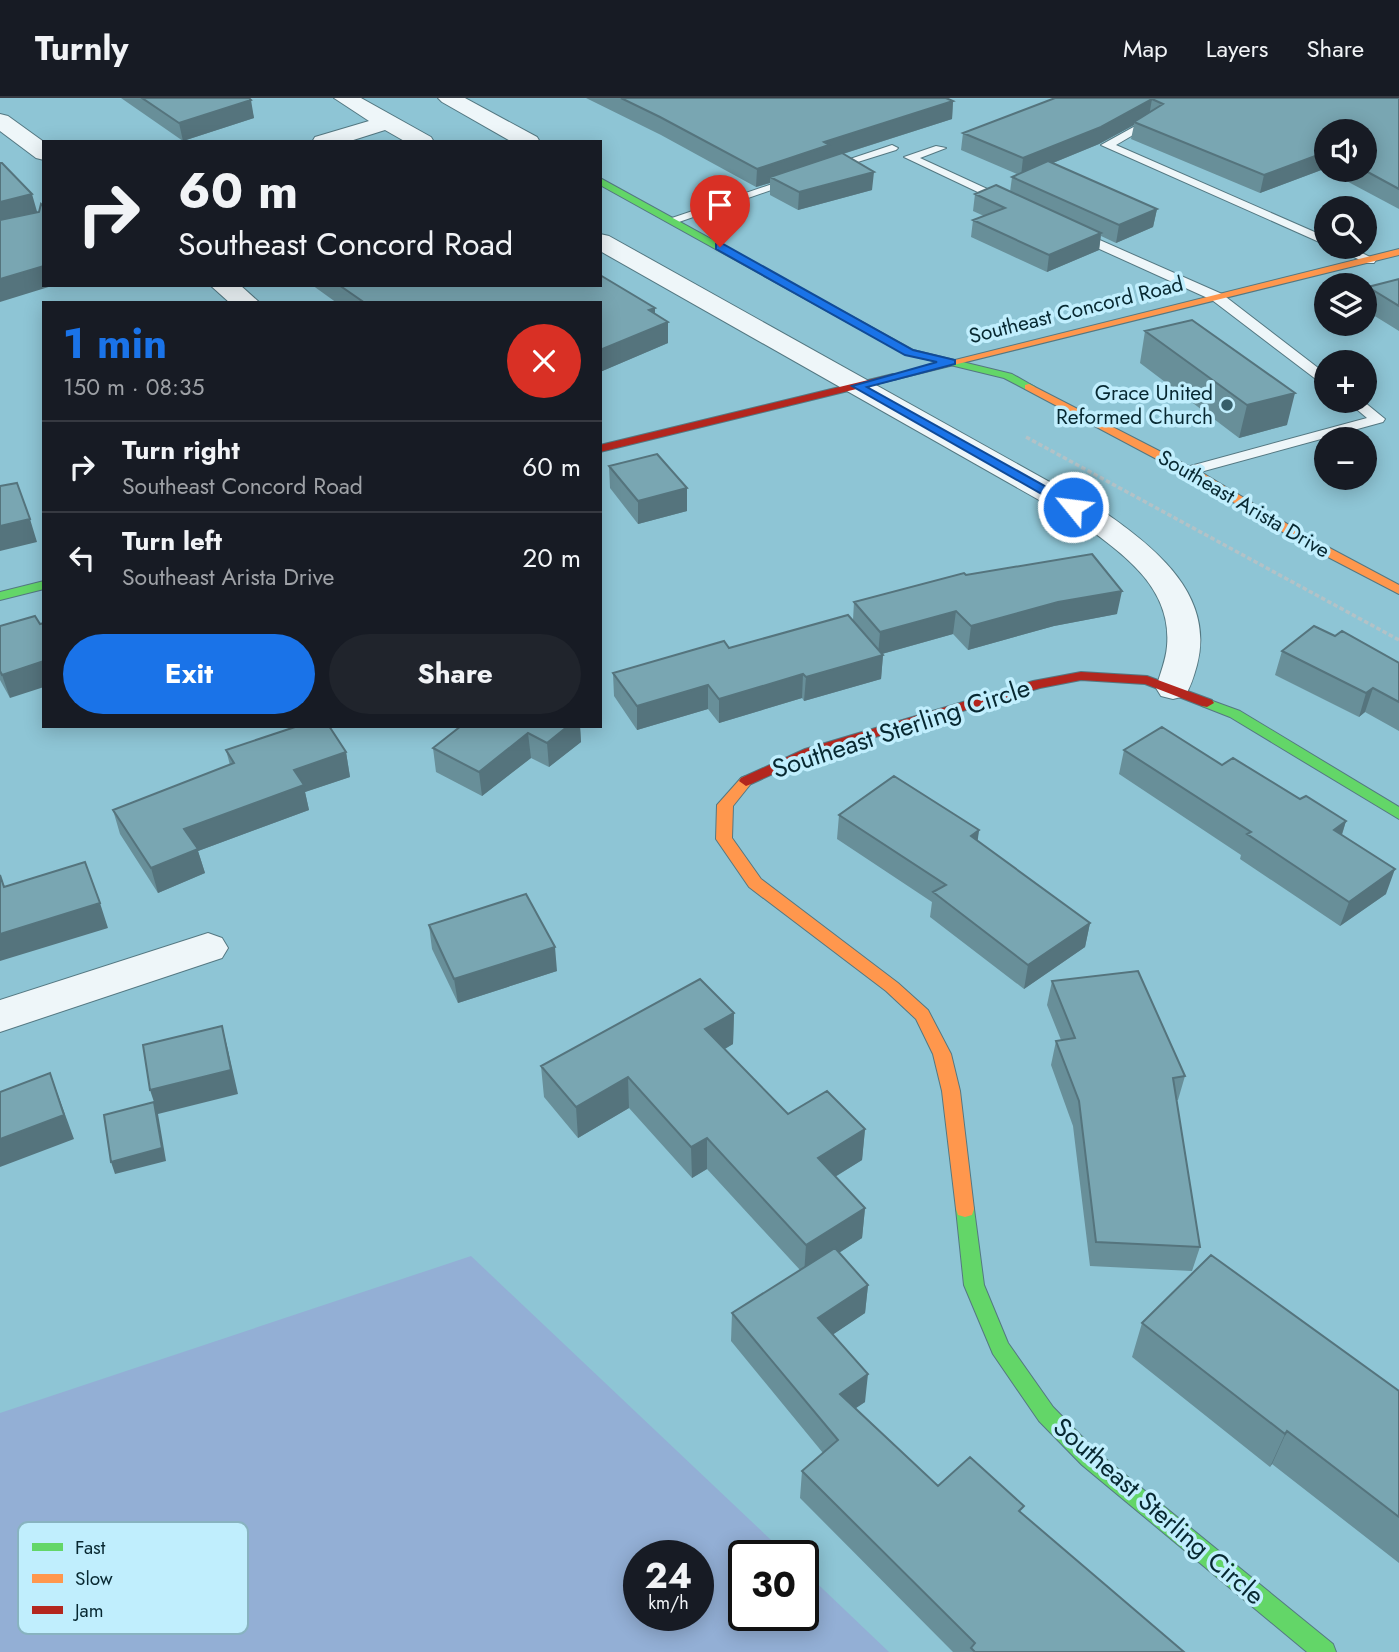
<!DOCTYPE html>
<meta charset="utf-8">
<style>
body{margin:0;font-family:Jost,sans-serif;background:#20242c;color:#f1f3f6;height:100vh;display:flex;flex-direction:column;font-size:26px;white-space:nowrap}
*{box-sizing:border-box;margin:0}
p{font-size:23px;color:#9ea1a6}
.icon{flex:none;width:38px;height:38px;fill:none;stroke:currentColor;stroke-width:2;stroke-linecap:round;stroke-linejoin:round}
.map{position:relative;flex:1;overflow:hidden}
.panel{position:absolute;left:42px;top:203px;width:560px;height:427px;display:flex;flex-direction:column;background:#171b24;border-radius:0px;box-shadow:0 4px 18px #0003}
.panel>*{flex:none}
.banner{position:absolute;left:42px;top:42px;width:560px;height:147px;border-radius:0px;box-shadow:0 4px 18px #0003;background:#171b24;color:#f1f3f6;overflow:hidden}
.fabs{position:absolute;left:1314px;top:21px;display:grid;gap:14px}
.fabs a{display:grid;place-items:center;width:63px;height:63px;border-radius:50%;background:#171b24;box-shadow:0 4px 18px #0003;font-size:35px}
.speed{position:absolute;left:623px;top:1442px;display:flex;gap:14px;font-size:35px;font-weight:700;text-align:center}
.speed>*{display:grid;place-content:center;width:91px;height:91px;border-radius:50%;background:#171b24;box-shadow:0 4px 18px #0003;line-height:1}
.speed small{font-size:18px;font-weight:400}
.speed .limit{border:4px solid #111;border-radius:10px;background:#fff;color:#111}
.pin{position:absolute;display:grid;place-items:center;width:60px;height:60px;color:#fff;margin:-72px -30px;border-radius:50% 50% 50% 0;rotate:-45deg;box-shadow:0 0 7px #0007}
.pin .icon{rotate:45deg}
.me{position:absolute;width:77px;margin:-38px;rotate:299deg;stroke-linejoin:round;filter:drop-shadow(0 0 5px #0008)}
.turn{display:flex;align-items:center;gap:24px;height:147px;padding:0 21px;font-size:32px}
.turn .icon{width:91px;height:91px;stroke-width:2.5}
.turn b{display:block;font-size:49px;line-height:60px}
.round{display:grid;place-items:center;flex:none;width:74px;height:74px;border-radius:37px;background:#20242c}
.overview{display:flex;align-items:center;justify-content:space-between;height:119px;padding:0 21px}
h1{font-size:42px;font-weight:700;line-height:52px;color:#1a73e8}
.primary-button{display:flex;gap:14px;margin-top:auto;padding:14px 21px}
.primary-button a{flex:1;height:80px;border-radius:42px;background:#1a73e8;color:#fff;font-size:28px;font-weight:700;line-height:80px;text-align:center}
.primary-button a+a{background:#20242c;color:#f1f3f6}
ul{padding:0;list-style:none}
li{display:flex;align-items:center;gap:21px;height:91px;padding:0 21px;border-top:2px solid #363941}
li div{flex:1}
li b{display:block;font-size:26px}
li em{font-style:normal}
header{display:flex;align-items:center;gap:42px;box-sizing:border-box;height:98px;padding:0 35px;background:#171b24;border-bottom:2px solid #363941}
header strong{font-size:33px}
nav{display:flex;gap:38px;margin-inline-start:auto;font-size:24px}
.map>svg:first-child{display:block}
</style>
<header>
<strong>Turnly</strong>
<nav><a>Map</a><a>Layers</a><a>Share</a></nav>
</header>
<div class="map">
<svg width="1399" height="1554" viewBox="0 0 1399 1554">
<rect width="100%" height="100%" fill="#8ec5d5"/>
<path fill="#93afd5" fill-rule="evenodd" d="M 471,1158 L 788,1458 L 744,1458 L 744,1517 L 803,1517 L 803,1472 L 889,1554 L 0,1554 L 0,1315 ZM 639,1458 L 698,1458 L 698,1517 L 639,1517 Z"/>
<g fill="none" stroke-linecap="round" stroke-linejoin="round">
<defs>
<path id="lane" d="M 1148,21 L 1157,23 L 1116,47 L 1326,139 L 1326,147 L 1101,47 Z
M 892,47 L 898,50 L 896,52 L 829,73 L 823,70 Z
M 936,48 L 946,50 L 920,60 L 1009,101 L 1009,105 L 1001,105 L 904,59 Z
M 790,80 L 800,82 L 676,125 L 666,122 Z
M 1077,132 L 1222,196 L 1326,276 L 1326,286 L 1321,285 L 1212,202 L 1073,139 L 1071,136 Z
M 1334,149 L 1350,149 L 1376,162 L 1374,165 L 1366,165 Z
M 1347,303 L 1363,303 L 1385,321 L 1383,324 L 1193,376 L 1183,376 L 1181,373 L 1183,370 L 1367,320 Z"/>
<path id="street" d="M 334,0 L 361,0 L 431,39 L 434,44 L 406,44 L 385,32 L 347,44 L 312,44 L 315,39 L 369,23 Z
M 438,0 L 465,0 L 537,39 L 540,44 L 512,44 L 442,4 Z
M 0,16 L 8,18 L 44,44 L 44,62 L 36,60 L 0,33 Z
M 600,136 L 609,138 L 1107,416 C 1157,451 1215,498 1197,567 C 1194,578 1191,588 1185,598 L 1173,601 L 1161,598 L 1156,590 C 1160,576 1166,562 1167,548 C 1172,491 1126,458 1085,428 L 600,153 Z
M 210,187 L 240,187 L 260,205 L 230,205 Z
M 208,835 L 222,840 L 228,850 L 222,860 L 0,934 L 0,902 Z"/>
<path id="fast" d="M 600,80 L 913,252 L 1012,276 L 1035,289 L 1025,291 L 1004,280 L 905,256 L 600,87 Z
M 44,483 L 44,491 L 0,502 L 0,494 Z
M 1207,601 L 1240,613 L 1399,709 L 1399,721 L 1230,619 L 1202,608 L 1200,605 Z
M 965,1103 L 972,1105 L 974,1111 L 984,1187 L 1008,1245 L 1053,1309 L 1096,1353 L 1333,1546 L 1336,1554 L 1307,1554 L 1082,1367 L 1039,1323 L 993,1256 L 964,1187 L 956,1111 L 958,1105 Z"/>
<path id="slow" d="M 1399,151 L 1399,157 L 893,282 L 887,279 Z
M 1029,286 L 1206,377 L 1309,439 L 1399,487 L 1399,496 L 1301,445 L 1198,383 L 1025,291 L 1025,287 Z
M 746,678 L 753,683 L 733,708 L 732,740 L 761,781 L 898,885 L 928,912 L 951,956 L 960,993 L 974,1111 L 972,1117 L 965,1119 L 958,1117 L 956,1111 L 942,993 L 933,956 L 916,921 L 886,893 L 749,789 L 716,741 L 717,707 L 741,680 Z"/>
<path id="jam" d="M 893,276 L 899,279 L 897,281 L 600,354 L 600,347 Z
M 1081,574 L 1147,578 L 1212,602 L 1214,605 L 1207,609 L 1202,608 L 1145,586 L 1081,582 L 1040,590 L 815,657 L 751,686 L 746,688 L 739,683 L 741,680 L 805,651 L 1033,583 Z"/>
</defs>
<use href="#lane" stroke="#547882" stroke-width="2"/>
<use href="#street" stroke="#547882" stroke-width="2"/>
<use href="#fast" stroke="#547882" stroke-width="2"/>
<use href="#slow" stroke="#547882" stroke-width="2"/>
<use href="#jam" stroke="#547882" stroke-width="2"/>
<path stroke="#b3c2c7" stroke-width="3.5" stroke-dasharray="4.5 2.5" stroke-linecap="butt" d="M 1026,339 L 1399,542"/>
<use href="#lane" fill="#eef6f9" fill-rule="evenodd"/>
<use href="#street" fill="#eef6f9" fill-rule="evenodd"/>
<use href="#fast" fill="#63d668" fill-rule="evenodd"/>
<use href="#slow" fill="#ff974d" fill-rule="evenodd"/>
<use href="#jam" fill="#b3261e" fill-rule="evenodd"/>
</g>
<path fill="#688f99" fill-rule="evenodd" d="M 121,0 L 249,0 L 254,20 L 183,43 Z
M 586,0 L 946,0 L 953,3 L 952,21 L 843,56 L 872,92 L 798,112 L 770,97 L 770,85 L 756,89 L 661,37 Z
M 1055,0 L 1399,0 L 1399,111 L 1324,71 L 1260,95 L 1131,41 L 1134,27 L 1099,46 L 1053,65 L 1157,111 L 1153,129 L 1116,145 L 1101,138 L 1099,152 L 1047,174 L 971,139 L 973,122 L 984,118 L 973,113 L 975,96 L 1010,94 L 1012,79 L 1017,76 L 961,52 L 963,35 ZM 1326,33 L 1365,72 L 1326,72 Z
M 1399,181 L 1399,233 L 1365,212 L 1365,201 L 1368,189 Z
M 312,187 L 600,187 L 655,210 L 655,215 L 668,245 L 600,274 L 600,205 L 337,205 Z
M 1145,233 L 1287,327 L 1239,340 L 1140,265 Z
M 609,368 L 687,390 L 687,413 L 638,426 L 610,390 Z
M 966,477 L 1117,516 L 1054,528 L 968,552 L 953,536 L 882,556 L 883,557 L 881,581 L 804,603 L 802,600 L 719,625 L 708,611 L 637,632 L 614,598 L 613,575 L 853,522 L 854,504 Z
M 0,528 L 10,600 L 0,582 Z
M 1335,538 L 1399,565 L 1399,633 L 1365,614 L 1359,619 L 1275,577 L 1282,553 Z
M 580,628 L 581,644 L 549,669 L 531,660 L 482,698 L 436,674 L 433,650 Z
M 226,652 L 346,654 L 350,679 L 305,694 L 309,712 L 198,753 L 205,775 L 158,795 L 120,736 L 113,712 L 230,667 Z
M 1124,652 L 1222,667 L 1300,701 L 1346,723 L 1342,737 L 1386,796 L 1340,828 L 1240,761 L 1241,757 L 1119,676 Z
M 839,717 L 979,732 L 977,743 L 1090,825 L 1085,849 L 1024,891 L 930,819 L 932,804 L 837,741 Z
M 429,827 L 557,873 L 458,905 L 432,851 Z
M 1052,883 L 1185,978 L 1178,1002 L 1176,1002 L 1200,1149 L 1192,1173 L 1090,1168 L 1073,1028 L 1051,967 L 1056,943 L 1061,942 L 1047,907 Z
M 734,915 L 733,946 L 724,951 L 788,1016 L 865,1031 L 862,1062 L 835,1079 L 865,1110 L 862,1140 L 839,1155 L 868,1187 L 865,1215 L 833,1236 L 865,1304 L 855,1310 L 938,1388 L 1022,1416 L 1184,1554 L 953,1554 L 800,1400 L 802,1373 L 823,1355 L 731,1243 L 732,1215 L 800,1172 L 707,1071 L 692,1080 L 629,1010 L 578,1040 L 544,999 L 541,968 Z
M 1142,1225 L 1399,1293 L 1399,1465 L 1272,1366 L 1270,1369 L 1132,1259 Z"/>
<path fill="#55747d" d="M 1152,1 L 1149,18 L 1134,24 L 1134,27 L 1099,46 L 1021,78 L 1023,60 Z
M 251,2 L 254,20 L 183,43 L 179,25 Z
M 953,3 L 952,21 L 770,79 L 770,85 L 756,89 L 757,71 L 824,44 Z
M 1326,54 L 1326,61 L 1324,71 L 1260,95 L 1264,77 Z
M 874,74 L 872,92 L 798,112 L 799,94 Z
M 32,96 L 38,117 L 0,126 L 0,104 Z
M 1157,111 L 1153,129 L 1116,145 L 1119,127 Z
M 1101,135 L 1099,152 L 1047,174 L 1049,157 Z
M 44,168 L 44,187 L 55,187 L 0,204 L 0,181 Z
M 655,210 L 655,229 L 668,224 L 668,245 L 600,274 L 600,252 L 649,212 Z
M 1295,295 L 1287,327 L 1239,340 L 1247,307 Z
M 687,390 L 687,413 L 638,426 L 638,403 Z
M 30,421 L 37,444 L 0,453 L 0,428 Z
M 1122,493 L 1117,516 L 1054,528 L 968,552 L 971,528 L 1058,504 Z
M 956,513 L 953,536 L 878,557 L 880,534 Z
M 883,557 L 881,581 L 804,603 L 806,579 Z
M 44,563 L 44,589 L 10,600 L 2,577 Z
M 803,576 L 802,600 L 719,625 L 719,601 Z
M 708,587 L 708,611 L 637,632 L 637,608 Z
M 1373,590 L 1365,614 L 1359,619 L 1366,595 Z
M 568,628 L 580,628 L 581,644 L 549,669 L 547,645 Z
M 528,635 L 531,660 L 482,698 L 479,674 Z
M 346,654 L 350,679 L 305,694 L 309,712 L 198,753 L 205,775 L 158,795 L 151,770 L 184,731 L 294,672 Z
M 1346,723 L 1338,748 L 1334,732 Z
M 979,732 L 976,756 L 971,738 Z
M 1395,771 L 1386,796 L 1340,828 L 1349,804 Z
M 100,805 L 108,830 L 0,863 L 0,836 Z
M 1090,825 L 1085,849 L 1024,891 L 1028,867 Z
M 555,849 L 557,873 L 458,905 L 454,881 Z
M 734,915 L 733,946 L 705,963 L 705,931 Z
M 222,928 L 228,952 L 238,996 L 158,1016 L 166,1063 L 115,1076 L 111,1064 L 154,1004 L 150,992 Z
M 50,975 L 74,1041 L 0,1069 L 0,1041 Z
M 628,979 L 629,1010 L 578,1040 L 576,1009 Z
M 865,1031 L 862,1062 L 815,1091 L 818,1060 Z
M 707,1040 L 707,1071 L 692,1080 L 691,1049 Z
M 865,1110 L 862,1140 L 804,1177 L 806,1147 Z
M 868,1187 L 865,1215 L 816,1248 L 818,1220 Z
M 868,1276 L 865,1304 L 837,1323 L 840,1296 Z
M 1287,1333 L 1272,1366 L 1270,1369 L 1285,1336 Z"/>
<path fill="#79a6b2" stroke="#55747d" stroke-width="2" d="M 142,0 L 249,0 L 251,2 L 179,25 Z
M 621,0 L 946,0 L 953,3 L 824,44 L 829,47 L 757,71 L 660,19 Z
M 1055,0 L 1399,0 L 1399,91 L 1364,72 L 1365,72 L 1365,33 L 1326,33 L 1326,54 L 1264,77 L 1134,24 L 1163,6 L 1152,1 L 1101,29 L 1023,60 L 963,35 Z
M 842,55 L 874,74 L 799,94 L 770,79 Z
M 1048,63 L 1157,111 L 1119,127 L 1012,79 Z
M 0,65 L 2,65 L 32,96 L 0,104 Z
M 996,87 L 1101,135 L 1049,157 L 973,122 L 1005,110 L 975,96 Z
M 41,106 L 44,109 L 44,168 L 0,181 L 0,122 L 39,114 Z
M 600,177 L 655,210 L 649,212 L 668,224 L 600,252 L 600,205 L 365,205 L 339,187 L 600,187 Z
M 1399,181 L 1399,208 L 1368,189 Z
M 1192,222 L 1295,295 L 1247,307 L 1145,233 Z
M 657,356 L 687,390 L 638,403 L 609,368 Z
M 17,385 L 30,421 L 0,428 L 0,388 Z
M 1092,456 L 1122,493 L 1058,504 L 971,528 L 956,513 L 880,534 L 854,504 L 964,475 L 966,477 Z
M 848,517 L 883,557 L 806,579 L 803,576 L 719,601 L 708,587 L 637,608 L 613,575 L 724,543 L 729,550 Z
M 35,518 L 40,526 L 44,525 L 44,563 L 2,577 L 0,573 L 0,528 Z
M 1314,528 L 1335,538 L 1342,533 L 1399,565 L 1399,604 L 1373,590 L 1366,595 L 1282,553 Z
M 298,628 L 329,628 L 346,654 L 294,672 L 304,687 L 184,731 L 198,751 L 151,770 L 113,712 L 234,665 L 226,652 Z
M 461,628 L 568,628 L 547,645 L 528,635 L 479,674 L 433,650 Z
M 1162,629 L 1222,667 L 1233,660 L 1300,701 L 1306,698 L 1346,723 L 1334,732 L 1395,771 L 1349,804 L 1247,736 L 1251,734 L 1124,652 Z
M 894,678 L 979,732 L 971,738 L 1090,825 L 1028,867 L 933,794 L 946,787 L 839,717 Z
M 85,764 L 100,805 L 0,836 L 0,777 L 4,789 Z
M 526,796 L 555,849 L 454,881 L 429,827 Z
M 1138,873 L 1185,978 L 1173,980 L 1200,1149 L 1096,1144 L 1079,1003 L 1056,943 L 1075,940 L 1052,883 Z
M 700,881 L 734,915 L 705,931 L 788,1016 L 827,993 L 865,1031 L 818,1060 L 865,1110 L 806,1147 L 707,1040 L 691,1049 L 628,979 L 576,1009 L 541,968 Z
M 222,928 L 231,972 L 150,992 L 143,947 Z
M 50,975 L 64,1017 L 0,1041 L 0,994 Z
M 154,1004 L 162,1050 L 111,1064 L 104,1017 Z
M 835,1150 L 868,1187 L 818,1220 L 868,1276 L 840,1296 L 938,1388 L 970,1359 L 1024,1408 L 1019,1413 L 1184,1554 L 975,1554 L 971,1550 L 975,1545 L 802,1373 L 838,1342 L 732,1215 Z
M 1211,1157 L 1399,1293 L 1399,1419 L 1287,1333 L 1285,1336 L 1142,1225 Z"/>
<path fill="#1a73e8" stroke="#114b97" stroke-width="2" d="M 716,146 L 723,146 L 913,252 L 955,262 L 955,266 L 867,289 L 1077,406 L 1077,411 L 1068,411 L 852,288 L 937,264 L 905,257 L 716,151 Z"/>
<circle fill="#365f6a" stroke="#c0eefd" stroke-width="2.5" cx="1227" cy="307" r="7"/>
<g text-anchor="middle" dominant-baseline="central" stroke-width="7" stroke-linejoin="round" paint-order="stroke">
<g font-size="21" fill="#072831" stroke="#c0eefd">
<text transform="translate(1076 212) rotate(-14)">Southeast Concord Road</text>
<text transform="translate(1244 406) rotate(30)">Southeast Arista Drive</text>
</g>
<g font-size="21" fill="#072831" stroke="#c0eefd" text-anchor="end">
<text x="1213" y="295">Grace United<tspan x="1213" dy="24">Reformed Church</tspan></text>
</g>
<g font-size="26" fill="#072831" stroke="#c0eefd">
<text transform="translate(901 630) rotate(-18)">Southeast Sterling Circle</text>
<text transform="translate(1159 1413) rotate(41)">Southeast Sterling Circle</text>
</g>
</g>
<rect x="18" y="1424" width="230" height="112" rx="10" fill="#c0eefd" stroke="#88b3c0" stroke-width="2"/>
<rect x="32" y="1445" width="31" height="8" fill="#63d668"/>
<rect x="32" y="1476" width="31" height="9" fill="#ff974d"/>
<rect x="32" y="1508" width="31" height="8" fill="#b3261e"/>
<g font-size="19" fill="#072831">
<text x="75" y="1456">Fast</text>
<text x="75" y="1487">Slow</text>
<text x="75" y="1519">Jam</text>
</g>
</svg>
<div class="fabs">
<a><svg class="icon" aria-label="sound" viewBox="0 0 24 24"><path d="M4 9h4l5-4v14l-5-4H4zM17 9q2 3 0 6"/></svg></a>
<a><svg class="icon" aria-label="search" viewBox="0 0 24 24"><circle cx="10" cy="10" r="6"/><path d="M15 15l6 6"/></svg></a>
<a><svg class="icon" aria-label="layers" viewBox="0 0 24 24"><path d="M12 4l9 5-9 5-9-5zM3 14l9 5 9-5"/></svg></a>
<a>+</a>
<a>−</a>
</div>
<div class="speed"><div>24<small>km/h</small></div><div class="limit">30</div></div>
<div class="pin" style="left:720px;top:149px;background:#d93025"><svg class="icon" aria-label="arrive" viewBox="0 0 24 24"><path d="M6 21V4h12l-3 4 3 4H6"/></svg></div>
<svg class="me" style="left:1073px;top:409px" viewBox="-20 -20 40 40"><circle r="17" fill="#1a73e8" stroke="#fff" stroke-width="3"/><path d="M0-11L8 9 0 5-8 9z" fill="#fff"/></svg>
<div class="banner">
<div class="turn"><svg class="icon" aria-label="right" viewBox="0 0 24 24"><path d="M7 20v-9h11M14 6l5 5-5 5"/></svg><div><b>60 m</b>Southeast Concord Road</div></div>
</div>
<section class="panel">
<div class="overview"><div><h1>1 min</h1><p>150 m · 08:35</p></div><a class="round" style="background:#d93025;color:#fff"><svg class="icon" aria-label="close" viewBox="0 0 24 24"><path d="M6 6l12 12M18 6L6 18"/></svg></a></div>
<ul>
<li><svg class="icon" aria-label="right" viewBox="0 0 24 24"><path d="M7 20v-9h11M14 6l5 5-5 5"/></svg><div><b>Turn right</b><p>Southeast Concord Road</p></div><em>60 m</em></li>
<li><svg class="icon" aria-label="left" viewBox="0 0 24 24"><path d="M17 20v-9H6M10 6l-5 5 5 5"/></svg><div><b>Turn left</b><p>Southeast Arista Drive</p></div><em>20 m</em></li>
</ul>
<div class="primary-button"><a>Exit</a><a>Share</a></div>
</section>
</div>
